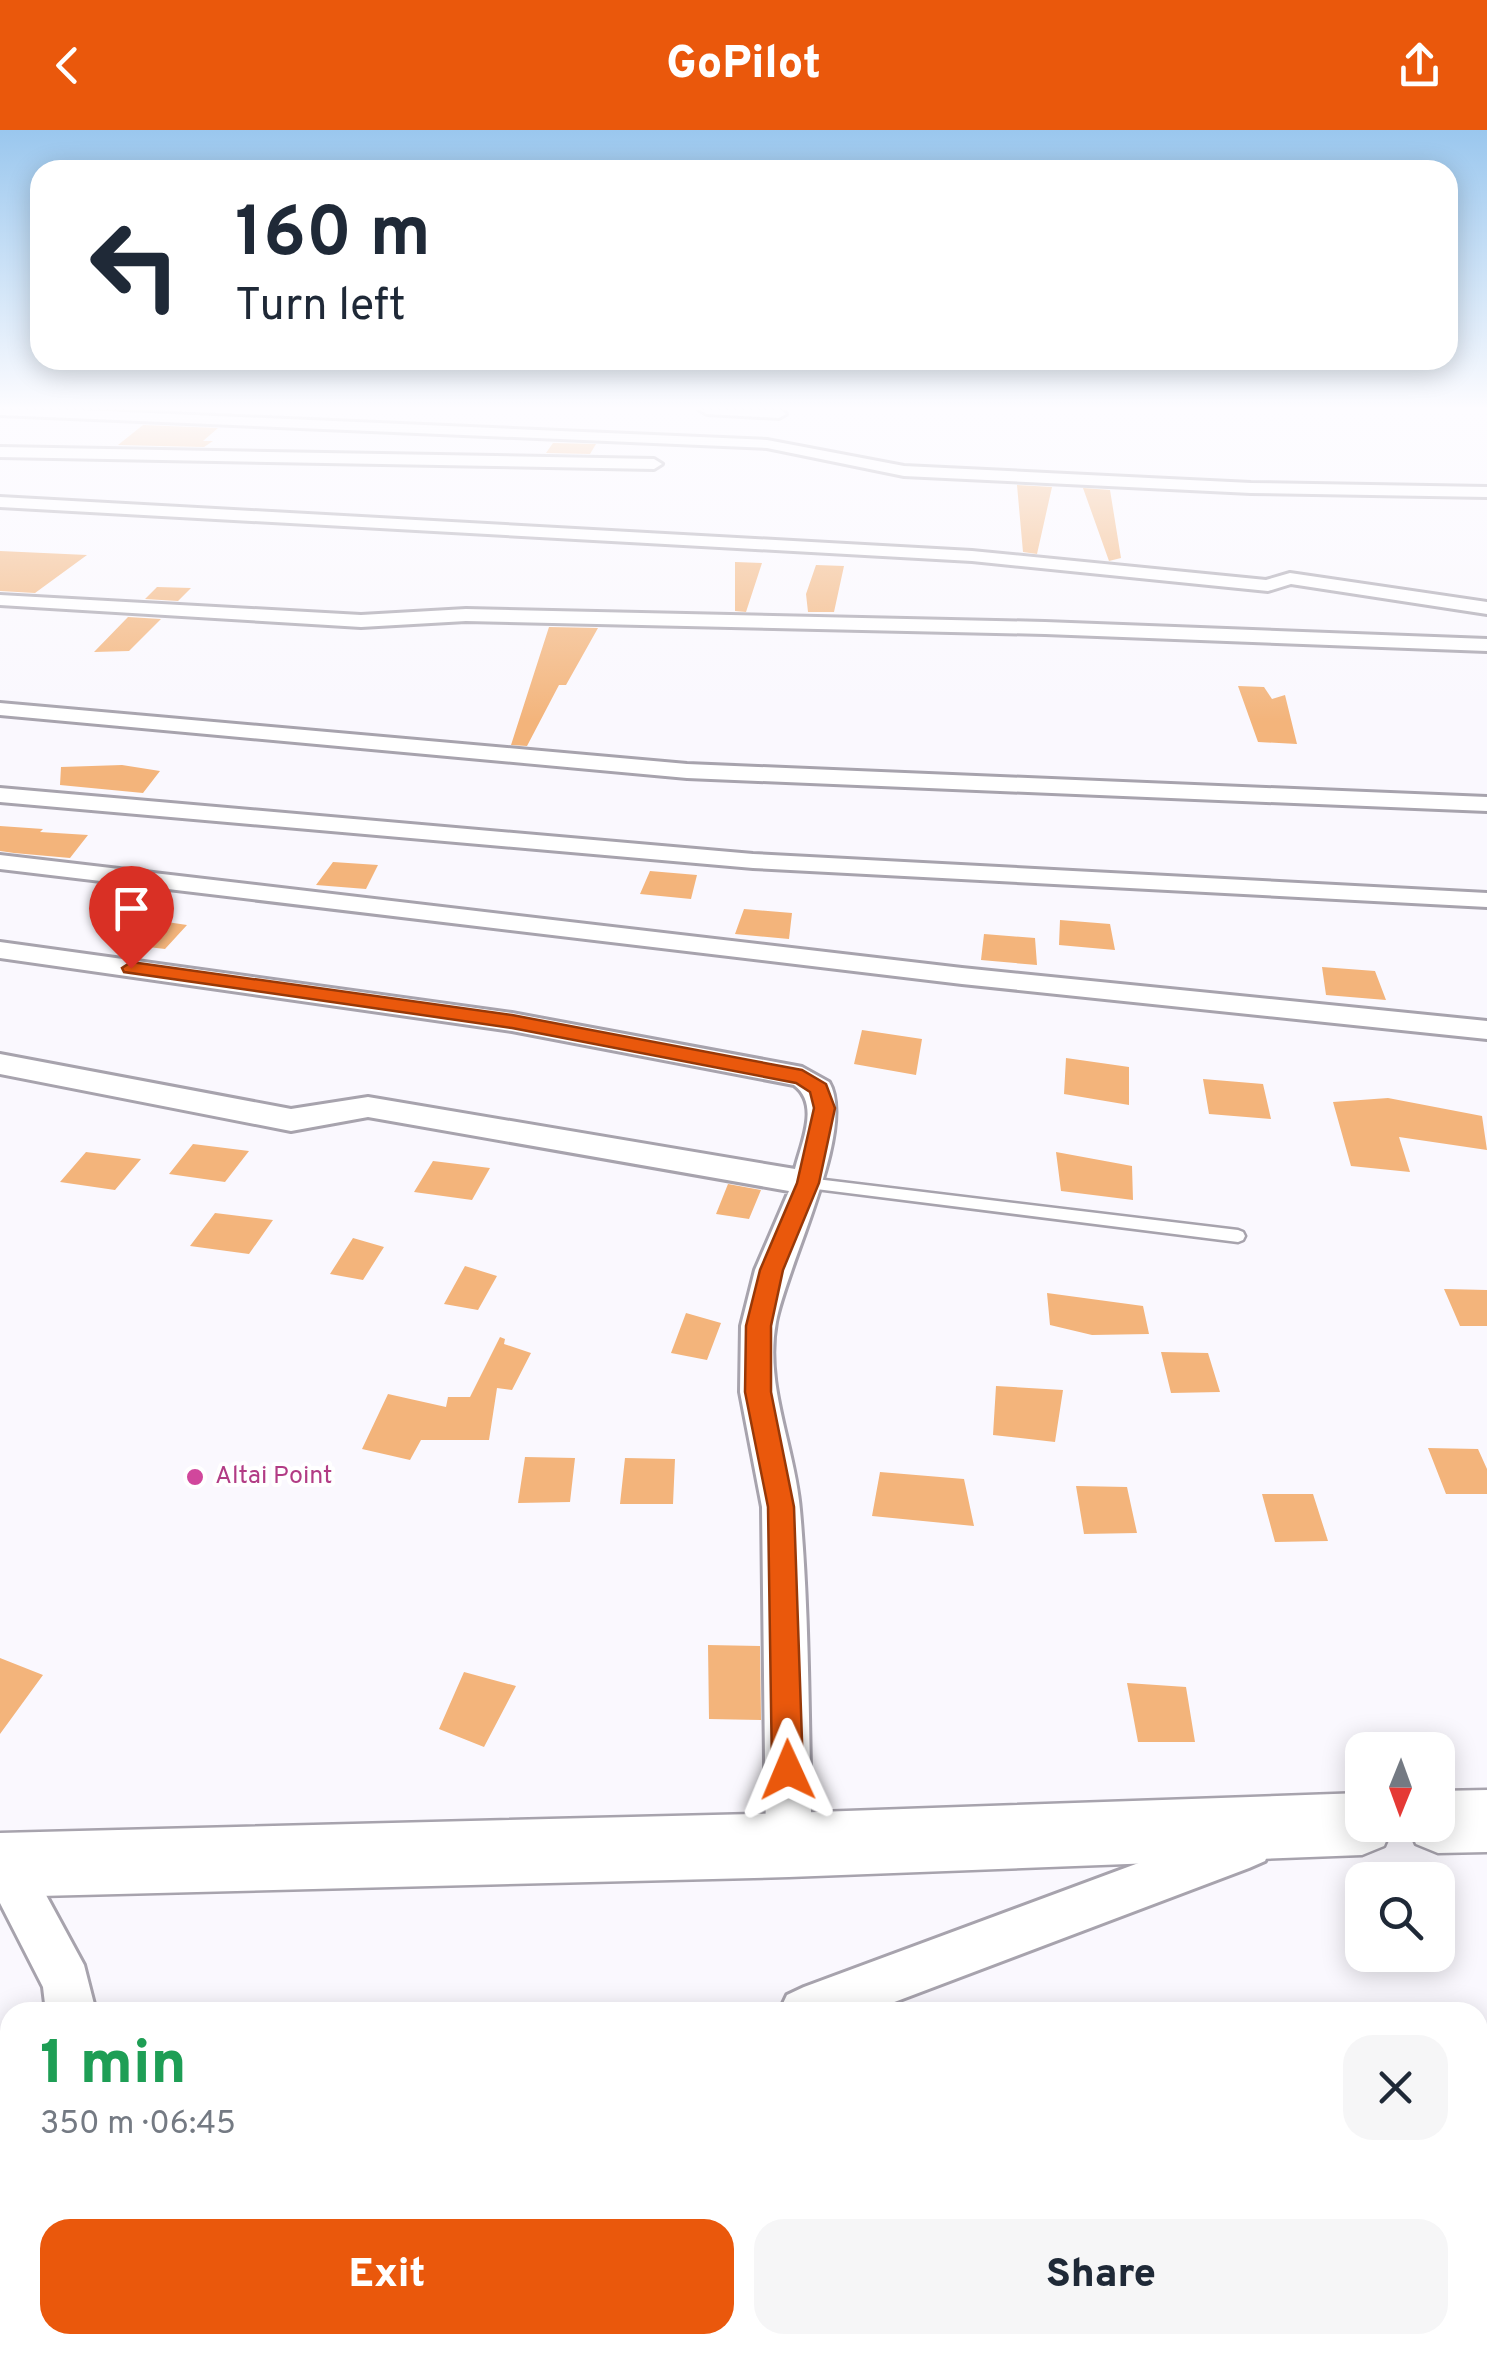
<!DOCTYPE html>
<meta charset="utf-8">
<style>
body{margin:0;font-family:Overpass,sans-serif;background:#f6f6f7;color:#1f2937;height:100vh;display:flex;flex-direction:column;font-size:38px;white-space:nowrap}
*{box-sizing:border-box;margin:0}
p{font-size:32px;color:#747a83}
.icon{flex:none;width:55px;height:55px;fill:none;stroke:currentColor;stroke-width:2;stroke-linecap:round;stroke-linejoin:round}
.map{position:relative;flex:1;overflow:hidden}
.drawer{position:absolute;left:0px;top:1872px;width:1488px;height:352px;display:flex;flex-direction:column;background:#fff;border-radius:30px 30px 0 0;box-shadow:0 5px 25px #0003}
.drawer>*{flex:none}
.banner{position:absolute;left:30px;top:30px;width:1428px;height:210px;border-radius:30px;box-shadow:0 5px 25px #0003;background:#fff;color:#1f2937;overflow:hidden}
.needle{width:65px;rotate:181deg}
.controls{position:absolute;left:1345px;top:1602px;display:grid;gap:20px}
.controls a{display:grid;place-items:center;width:110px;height:110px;border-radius:20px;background:#fff;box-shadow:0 5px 25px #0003;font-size:50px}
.pin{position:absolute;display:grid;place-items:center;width:85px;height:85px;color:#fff;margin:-102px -42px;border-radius:50% 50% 50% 0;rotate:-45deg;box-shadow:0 0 10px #0007}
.pin .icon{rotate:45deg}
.me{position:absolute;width:110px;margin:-55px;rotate:359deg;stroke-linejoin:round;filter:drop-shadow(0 0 8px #0008)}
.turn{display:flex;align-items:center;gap:35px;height:210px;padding:0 40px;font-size:45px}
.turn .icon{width:130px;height:130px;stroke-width:2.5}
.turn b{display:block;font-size:70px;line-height:85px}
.round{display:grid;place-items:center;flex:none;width:105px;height:105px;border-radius:30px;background:#f6f6f7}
.headline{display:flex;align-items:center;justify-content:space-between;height:170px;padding:0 40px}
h1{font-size:60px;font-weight:800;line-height:75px;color:#1e9e55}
.action{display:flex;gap:20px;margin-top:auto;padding:20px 40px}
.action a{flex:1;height:115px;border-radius:30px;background:#ea580c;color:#fff;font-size:40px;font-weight:800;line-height:115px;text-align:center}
.action a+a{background:#f6f6f7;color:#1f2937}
header{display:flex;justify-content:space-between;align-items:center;height:130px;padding:0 40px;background:#ea580c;color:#fff;font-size:45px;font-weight:800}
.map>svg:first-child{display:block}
</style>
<header><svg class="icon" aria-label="back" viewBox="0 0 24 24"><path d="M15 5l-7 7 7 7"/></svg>GoPilot<svg class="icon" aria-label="share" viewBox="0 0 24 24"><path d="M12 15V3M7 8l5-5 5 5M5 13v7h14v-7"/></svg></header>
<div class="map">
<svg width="1487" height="2224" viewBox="0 0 1487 2224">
<rect width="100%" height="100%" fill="#faf8fe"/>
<path fill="#f3b47b" d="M 143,295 L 218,298 L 203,311 L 213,311 L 204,317 L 118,315 Z
M 553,313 L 596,314 L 590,324 L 546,323 Z
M 1017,355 L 1052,357 L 1037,424 L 1023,422 Z
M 1083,358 L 1110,360 L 1121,428 L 1109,431 Z
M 0,421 L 87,425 L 35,463 L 0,461 Z
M 735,432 L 762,433 L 746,482 L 735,481 Z
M 816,435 L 844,436 L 834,482 L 808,482 L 806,464 Z
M 157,457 L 191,458 L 178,471 L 145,469 Z
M 128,487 L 161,489 L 129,521 L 94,522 Z
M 549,497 L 598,498 L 566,555 L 559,555 L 527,616 L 511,615 Z
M 1238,556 L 1264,557 L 1272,569 L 1285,565 L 1297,614 L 1258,612 Z
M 122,635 L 160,641 L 143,663 L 60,655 L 61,637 Z
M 0,696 L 43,699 L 40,702 L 88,705 L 70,728 L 14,723 L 0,721 Z
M 333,732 L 378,735 L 366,759 L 316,755 Z
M 650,741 L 697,745 L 691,769 L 640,764 Z
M 744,779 L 792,783 L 789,809 L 735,804 Z
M 147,789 L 187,795 L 165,819 L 123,814 Z
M 1060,790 L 1110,794 L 1115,820 L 1059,815 Z
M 984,804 L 1035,808 L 1037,835 L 981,830 Z
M 1322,837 L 1375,841 L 1386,870 L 1326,865 Z
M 862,900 L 922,909 L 916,945 L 854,934 Z
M 1066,928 L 1129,937 L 1129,975 L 1064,964 Z
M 1203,949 L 1263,954 L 1271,989 L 1209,984 Z
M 1388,968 L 1482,986 L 1487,1020 L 1399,1007 L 1410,1042 L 1351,1036 L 1333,972 Z
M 193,1014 L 249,1021 L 225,1052 L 169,1044 Z
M 86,1022 L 141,1029 L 115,1060 L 60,1052 Z
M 1056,1022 L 1132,1036 L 1133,1070 L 1061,1061 Z
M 433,1031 L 490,1038 L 472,1070 L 414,1062 Z
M 728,1054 L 761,1060 L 749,1089 L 716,1084 Z
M 215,1083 L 273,1090 L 249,1124 L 190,1116 Z
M 353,1108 L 384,1117 L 363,1150 L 330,1144 Z
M 465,1136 L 497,1146 L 478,1180 L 444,1174 Z
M 1444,1159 L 1487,1160 L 1487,1196 L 1460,1196 Z
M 1047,1163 L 1143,1176 L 1149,1204 L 1092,1205 L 1050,1195 Z
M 686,1183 L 721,1193 L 707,1230 L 671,1223 Z
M 500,1207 L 505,1209 L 504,1214 L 531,1223 L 512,1260 L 497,1258 L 489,1310 L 421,1310 L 410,1330 L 362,1319 L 388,1264 L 446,1277 L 448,1267 L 470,1267 Z
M 1161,1222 L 1208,1223 L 1220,1262 L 1171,1263 Z
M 996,1256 L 1063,1260 L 1055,1312 L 993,1305 Z
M 1428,1318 L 1478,1319 L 1487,1339 L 1487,1364 L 1446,1364 Z
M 525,1327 L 575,1328 L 570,1372 L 518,1373 Z
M 625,1328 L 675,1329 L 673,1374 L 620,1374 Z
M 880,1342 L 964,1349 L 974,1396 L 872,1386 Z
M 1076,1356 L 1127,1357 L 1137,1403 L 1084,1404 Z
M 1262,1364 L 1313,1364 L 1328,1411 L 1275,1412 Z
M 708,1515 L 760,1516 L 761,1590 L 709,1589 Z
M 0,1528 L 43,1545 L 0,1604 Z
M 464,1542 L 516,1556 L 484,1617 L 439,1599 Z
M 1127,1553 L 1186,1557 L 1195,1612 L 1138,1612 Z"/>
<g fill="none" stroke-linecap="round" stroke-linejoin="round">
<defs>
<path id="lane" d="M 808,1048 L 1238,1100 L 1243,1102 L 1245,1106 L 1243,1110 L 1238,1112 L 808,1058 L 801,1053 Z"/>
<path id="street" d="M 0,280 L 81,280 L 767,310 L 904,336 L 1251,353 L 1487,357 L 1487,367 L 1251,363 L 904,346 L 767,318 L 0,285 Z
M 700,280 L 781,280 L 786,284 L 779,288 L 707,284 Z
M 0,317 L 654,329 L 662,334 L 654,339 L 0,327 Z
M 0,367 L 972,421 L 1266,450 L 1290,443 L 1487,472 L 1487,484 L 1291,454 L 1268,461 L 972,431 L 0,377 Z
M 0,465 L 361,485 L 466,479 L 1045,492 L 1487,509 L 1487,521 L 1045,504 L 466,491 L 361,497 L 0,475 Z
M 0,573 L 687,634 L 1487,667 L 1487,681 L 687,648 L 0,585 Z
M 0,658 L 753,724 L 1487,763 L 1487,777 L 753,738 L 0,672 Z
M 0,725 L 962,838 L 1487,891 L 1487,909 L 962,854 L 0,739 Z
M 0,812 L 512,883 L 802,937 L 829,952 C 857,999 787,1134 776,1192 C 764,1256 795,1317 800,1380 C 810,1490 808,1604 812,1715 L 805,1731 L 789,1738 L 773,1731 L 766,1715 L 762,1377 L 740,1262 L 741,1196 L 755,1140 L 789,1061 L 368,987 L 291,1001 L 0,944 L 0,924 L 291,979 L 368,967 L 795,1039 C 802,1011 820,974 794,955 L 512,901 L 0,828 Z
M 1249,1692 L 1265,1699 L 1272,1715 L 1265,1731 L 1249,1738 L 868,1882 L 779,1882 L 787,1865 L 804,1857 Z
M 5,1712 L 21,1719 L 84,1835 L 96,1882 L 46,1882 L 43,1857 L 0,1773 L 0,1714 Z
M 33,2215 L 89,2215 L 89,2224 L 31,2224 Z
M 166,2215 L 228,2215 L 225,2224 L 162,2224 Z"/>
<path id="secondary" d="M 1487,1660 L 1487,1722 L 1438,1723 L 1416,1714 L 1408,1695 L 1438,1695 L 1438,1661 Z
M 1362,1663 L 1362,1695 L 1393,1695 L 1384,1716 L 1362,1725 L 789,1747 L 0,1767 L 0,1703 L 789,1683 Z"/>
</defs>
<use href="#lane" stroke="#a7a3ad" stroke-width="5"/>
<use href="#street" stroke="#a7a3ad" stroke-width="6"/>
<use href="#secondary" stroke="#a7a3ad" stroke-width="5"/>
<use href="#lane" fill="#fff" fill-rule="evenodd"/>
<use href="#street" fill="#fff" fill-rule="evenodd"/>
<use href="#secondary" fill="#fff" fill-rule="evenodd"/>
</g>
<linearGradient id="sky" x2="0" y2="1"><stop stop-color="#9ac7ee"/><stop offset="0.47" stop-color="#fdfcff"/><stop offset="1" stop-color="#fdfcff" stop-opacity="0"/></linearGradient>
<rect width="1487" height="592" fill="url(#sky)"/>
<path fill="#ea580c" stroke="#983908" stroke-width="2.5" d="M 131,832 L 512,885 L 802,940 L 826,954 L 835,978 L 819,1053 L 783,1140 L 771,1196 L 771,1262 L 794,1377 L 803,1640 L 798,1651 L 788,1655 L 777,1651 L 772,1640 L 768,1377 L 745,1262 L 746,1196 L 760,1140 L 797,1053 L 814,978 L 810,962 L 796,953 L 512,898 L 124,842 L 122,838 Z"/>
<circle fill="#d1479c" stroke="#fff" stroke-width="4" cx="195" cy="1347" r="10"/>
<g text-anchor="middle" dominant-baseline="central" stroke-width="8" stroke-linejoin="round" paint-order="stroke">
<g font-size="25" fill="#b23c85" stroke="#fff" text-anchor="start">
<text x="215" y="1347">Altai Point</text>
</g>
</g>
</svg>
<div class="controls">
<a><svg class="needle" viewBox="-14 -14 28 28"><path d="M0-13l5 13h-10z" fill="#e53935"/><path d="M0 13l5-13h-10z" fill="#747a83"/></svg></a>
<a><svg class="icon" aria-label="search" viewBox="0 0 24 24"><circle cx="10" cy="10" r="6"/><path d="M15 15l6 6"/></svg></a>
</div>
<div class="pin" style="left:131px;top:838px;background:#d93025"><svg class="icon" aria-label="arrive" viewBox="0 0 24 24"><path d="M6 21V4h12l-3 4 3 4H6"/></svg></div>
<svg class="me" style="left:788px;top:1640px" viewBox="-20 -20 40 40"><path d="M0-17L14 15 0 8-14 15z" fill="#ea580c" stroke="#fff" stroke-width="4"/></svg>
<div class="banner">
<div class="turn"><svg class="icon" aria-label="left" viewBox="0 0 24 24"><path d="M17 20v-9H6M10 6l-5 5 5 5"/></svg><div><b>160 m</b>Turn left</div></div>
</div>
<section class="drawer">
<div class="headline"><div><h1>1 min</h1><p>350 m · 06:45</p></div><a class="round"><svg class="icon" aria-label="close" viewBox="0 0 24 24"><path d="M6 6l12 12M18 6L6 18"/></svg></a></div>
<div class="action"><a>Exit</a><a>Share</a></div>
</section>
</div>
